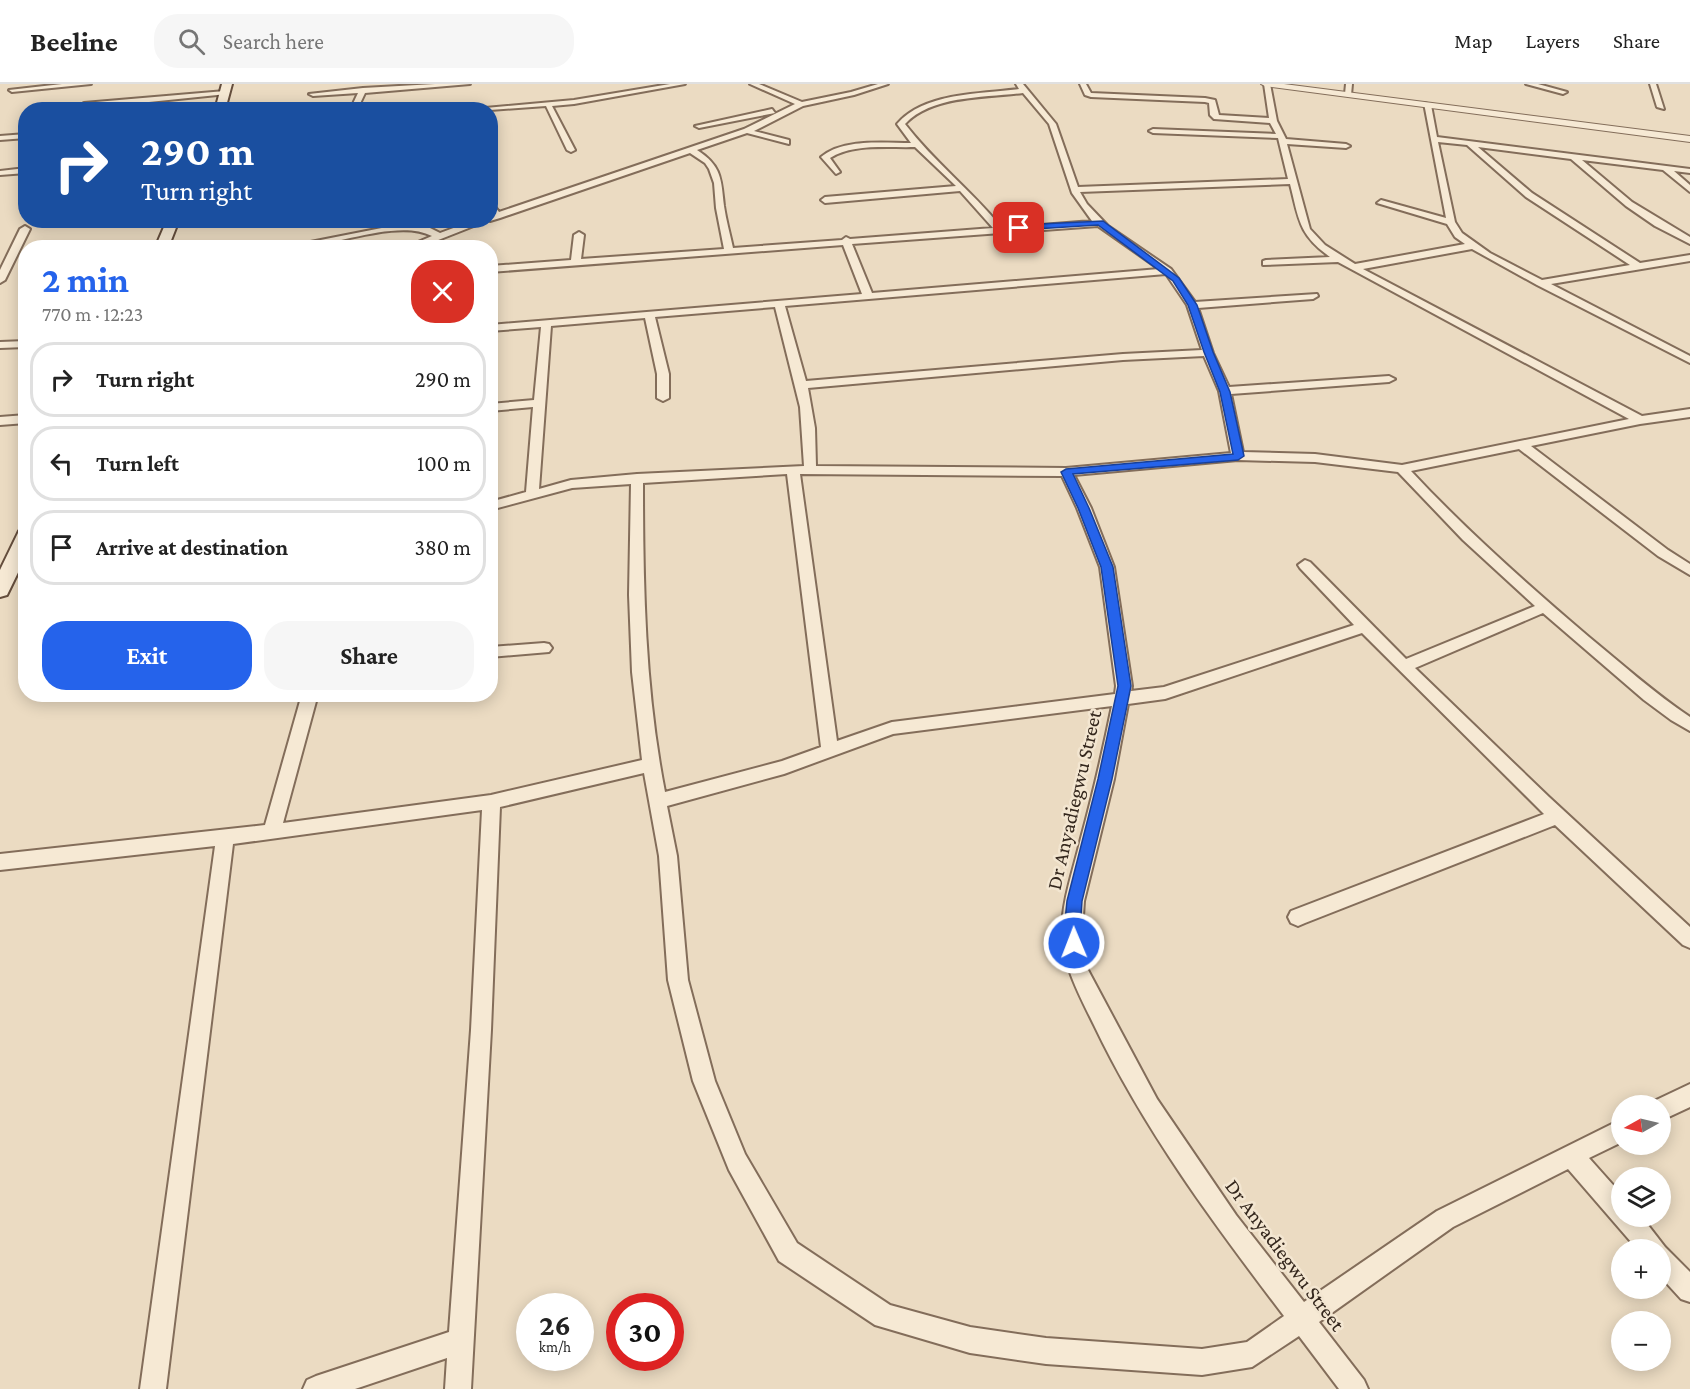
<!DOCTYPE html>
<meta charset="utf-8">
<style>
body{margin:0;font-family:"Crimson Pro",serif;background:#f6f6f6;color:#222;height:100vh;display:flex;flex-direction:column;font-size:22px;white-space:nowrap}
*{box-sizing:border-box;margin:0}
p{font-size:20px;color:#767676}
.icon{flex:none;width:33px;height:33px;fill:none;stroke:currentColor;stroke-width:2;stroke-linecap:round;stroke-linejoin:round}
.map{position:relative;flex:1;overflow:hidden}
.panel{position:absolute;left:18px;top:156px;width:480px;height:462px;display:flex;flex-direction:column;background:#fff;border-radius:24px;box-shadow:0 3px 15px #0003}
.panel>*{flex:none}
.banner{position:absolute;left:18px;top:18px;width:480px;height:126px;border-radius:24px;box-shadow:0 3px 15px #0003;background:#1a4fa0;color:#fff;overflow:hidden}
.needle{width:39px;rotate:262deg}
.buttons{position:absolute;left:1611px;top:1011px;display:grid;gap:12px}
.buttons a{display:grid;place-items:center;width:60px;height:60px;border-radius:50%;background:#fff;box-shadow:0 3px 15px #0003;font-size:30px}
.speed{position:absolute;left:516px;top:1209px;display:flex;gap:12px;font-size:30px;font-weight:700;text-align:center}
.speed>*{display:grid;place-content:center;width:78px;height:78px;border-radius:50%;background:#fff;box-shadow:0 3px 15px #0003;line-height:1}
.speed small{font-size:15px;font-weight:400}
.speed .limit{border:9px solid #d22;background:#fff;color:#111}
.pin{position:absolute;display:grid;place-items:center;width:51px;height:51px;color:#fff;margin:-26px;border-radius:12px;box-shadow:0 3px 9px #0006}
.me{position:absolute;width:66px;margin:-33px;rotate:359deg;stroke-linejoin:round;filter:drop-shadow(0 0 4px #0008)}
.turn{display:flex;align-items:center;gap:21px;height:126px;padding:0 24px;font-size:27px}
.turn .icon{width:78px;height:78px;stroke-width:2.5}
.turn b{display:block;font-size:42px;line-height:51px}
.round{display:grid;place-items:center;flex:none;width:63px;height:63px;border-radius:24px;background:#f6f6f6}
.headline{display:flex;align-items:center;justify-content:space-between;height:102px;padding:0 24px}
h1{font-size:36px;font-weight:700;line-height:45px;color:#2563eb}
.action{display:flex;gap:12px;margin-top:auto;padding:12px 24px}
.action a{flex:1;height:69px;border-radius:24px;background:#2563eb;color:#fff;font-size:24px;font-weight:700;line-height:69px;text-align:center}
.action a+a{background:#f6f6f6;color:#222}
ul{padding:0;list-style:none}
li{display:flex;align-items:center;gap:18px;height:75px;margin:0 12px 9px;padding:0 12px;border:3px solid #e0e0e0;border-radius:24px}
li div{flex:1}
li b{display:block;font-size:22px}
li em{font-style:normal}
header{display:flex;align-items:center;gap:36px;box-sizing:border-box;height:84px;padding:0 30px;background:#fff;border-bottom:2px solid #e0e0e0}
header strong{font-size:28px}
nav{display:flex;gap:33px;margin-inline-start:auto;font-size:21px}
.search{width:420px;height:54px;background:#f6f6f6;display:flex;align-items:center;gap:15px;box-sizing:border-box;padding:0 21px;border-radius:24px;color:#767676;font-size:22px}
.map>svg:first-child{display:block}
</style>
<header>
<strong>Beeline</strong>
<div class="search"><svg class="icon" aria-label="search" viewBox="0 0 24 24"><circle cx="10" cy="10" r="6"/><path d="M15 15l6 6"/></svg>Search here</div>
<nav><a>Map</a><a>Layers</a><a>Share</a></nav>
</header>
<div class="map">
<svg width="1690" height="1305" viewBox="0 0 1690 1305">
<rect width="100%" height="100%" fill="#ebdbc2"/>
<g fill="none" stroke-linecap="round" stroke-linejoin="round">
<defs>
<path id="minor" d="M 62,0 L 91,0 L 12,8 L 9,6 Z
M 435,0 L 470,0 L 365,9 L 357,26 L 350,26 L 358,9 L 313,12 L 309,10 L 363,4 Z
M 670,0 L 685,0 L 574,20 L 552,22 L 575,66 L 571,68 L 567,66 L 546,22 L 490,26 L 463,26 L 574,16 Z
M 750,0 L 759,0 L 802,18 L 851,8 L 878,0 L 888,0 L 854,11 L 803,22 L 754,47 L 789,56 L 789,60 L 747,49 L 697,66 C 722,82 721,95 724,122 C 726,136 730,150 733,164 L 842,156 L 846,153 L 850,155 L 993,144 L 960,107 L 825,119 L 821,116 L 825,113 L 956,102 L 915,63 C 889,64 853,59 830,74 L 840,88 L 836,90 L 821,73 C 843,54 884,59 911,59 L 897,40 C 924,8 981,10 1019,5 L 1016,0 L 1023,0 L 1056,40 L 1078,103 L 1288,95 L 1278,54 L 1153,49 L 1149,47 L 1153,45 L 1276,50 L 1270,39 L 1214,35 L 1210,31 L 1209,19 L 1205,18 L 1091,13 L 1085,11 L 1080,0 L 1086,0 L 1091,9 L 1205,14 L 1215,16 L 1219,31 L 1269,34 L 1264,0 L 1270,0 L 1277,37 L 1286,55 L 1346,60 L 1350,62 L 1346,64 L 1287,60 L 1310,145 L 1325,161 L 1355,180 L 1465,160 L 1455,153 L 1447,140 L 1377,119 L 1381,116 L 1446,134 L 1424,19 L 1431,21 L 1437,53 L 1690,85 L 1690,89 L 1674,87 L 1690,101 L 1690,108 L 1663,86 L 1582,76 L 1632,118 L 1690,153 L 1690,160 L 1655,142 L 1626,122 L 1571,75 L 1478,63 L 1532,109 L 1640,179 L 1690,171 L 1690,177 L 1551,200 L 1690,272 L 1690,279 L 1537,201 L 1472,165 L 1363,185 L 1642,332 L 1690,325 L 1690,333 L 1640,340 L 1531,362 L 1668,466 L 1690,480 L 1690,491 L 1658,472 L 1519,365 L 1411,387 C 1466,446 1527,500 1589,553 C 1622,580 1654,609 1690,633 L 1690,647 L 1671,636 L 1644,616 L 1543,529 L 1415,584 L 1549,713 L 1690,843 L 1690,864 L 1683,861 L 1555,741 L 1305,839 L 1298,842 L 1291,839 L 1288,833 L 1291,827 L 1544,730 L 1362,549 L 1165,615 L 1128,620 L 1114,695 L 1084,817 L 1082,847 L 1088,886 L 1157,1015 L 1236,1131 L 1304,1218 L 1437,1127 L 1622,1035 L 1622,1058 L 1589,1074 L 1622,1111 L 1622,1132 L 1641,1132 L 1665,1163 L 1690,1188 L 1690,1218 L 1681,1215 L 1660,1192 L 1660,1166 L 1638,1166 L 1568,1085 L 1453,1143 L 1319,1238 L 1364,1296 L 1368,1305 L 1339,1305 L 1299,1252 L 1252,1283 L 1202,1291 L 1046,1280 L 970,1269 L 875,1241 L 779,1177 L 729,1086 L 693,997 L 668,896 L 659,772 L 644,689 L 500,723 L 491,946 L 471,1305 L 445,1305 L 447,1274 L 355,1305 L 303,1305 L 307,1296 L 316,1292 L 449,1248 L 471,946 L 482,726 L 233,760 L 166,1305 L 140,1305 L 215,762 L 0,786 L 0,770 L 265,741 L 302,610 L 318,610 L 283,739 L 491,711 L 642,676 L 632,588 L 629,511 L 631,400 L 572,404 L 490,426 L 490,418 L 526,408 L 533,323 L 490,327 L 490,320 L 534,316 L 541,243 L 490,247 L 490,241 L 862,210 L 843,161 L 490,188 L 490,182 L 571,176 L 574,151 L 579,148 L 584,151 L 581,175 L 724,165 L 716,124 L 714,99 L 709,85 L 705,79 L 690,69 L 500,134 L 490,137 L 490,116 L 499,128 L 744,45 L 795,20 ZM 1023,9 L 1049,40 L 1072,109 L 1092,137 L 1002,144 C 971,106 934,78 905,40 C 932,11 986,14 1023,9 ZM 1438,58 L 1467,61 L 1526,113 L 1630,181 L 1542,196 L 1490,169 L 1462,149 L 1455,138 ZM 1290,100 C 1299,135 1298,150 1330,173 L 1266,176 L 1263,177 L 1263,181 L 1338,178 L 1629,335 L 1402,381 L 1315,370 L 1243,368 L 1231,310 L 1389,298 L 1395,295 L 1389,292 L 1229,303 L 1213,269 L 1198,224 L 1313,215 L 1318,212 L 1317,210 L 1195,218 L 1171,185 L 1108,142 L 1087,120 L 1080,108 ZM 1098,142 L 1159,185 L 872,209 L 852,160 ZM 1166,190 L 1187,221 L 1202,266 L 1123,270 L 806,297 L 785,222 ZM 775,223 L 800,323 L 804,382 L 637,390 L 571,396 L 539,405 L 551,242 L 645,234 L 657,290 L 657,314 L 663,317 L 669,314 L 669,290 L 655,233 ZM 1204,272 L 1219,307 L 1231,369 L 1066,384 L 816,382 L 815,344 L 808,304 L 1123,276 ZM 1238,376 L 1315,378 L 1398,388 L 1463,456 L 1535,522 L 1406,575 L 1310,478 L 1305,476 L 1298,481 L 1300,484 L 1354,541 L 1164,603 L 1131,607 L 1132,602 L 1114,483 L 1091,424 L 1074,391 ZM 787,390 L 821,663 L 782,677 L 665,708 C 645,606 643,503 643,399 ZM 800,390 L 1062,392 L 1077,424 L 1100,483 L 1116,602 L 1115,610 L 892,638 L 837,657 ZM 1112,622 C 1103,666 1093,710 1081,754 C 1074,784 1062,816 1062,847 C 1063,882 1079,910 1094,941 C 1144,1046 1214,1140 1284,1232 L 1247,1258 L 1202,1265 L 1046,1254 L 970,1243 L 890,1221 L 797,1159 L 745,1070 L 715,997 L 688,896 L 677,772 L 667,722 L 784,690 L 893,650 Z
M 1346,0 L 1352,0 L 1351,11 L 1345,10 Z
M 1526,0 L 1538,0 L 1567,8 L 1563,10 Z
M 1650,0 L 1656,0 L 1664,25 L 1657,23 Z
M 225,7 L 227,10 L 71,26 L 84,19 Z
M 772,25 L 775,29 L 699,44 L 695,42 Z
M 26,50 L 26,54 L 0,56 L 0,52 Z
M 26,84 L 26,89 L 0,91 L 0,87 Z
M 475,136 L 489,136 L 418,164 L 404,164 L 432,152 C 400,135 339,160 303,163 C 296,164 287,164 280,164 L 402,140 L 424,141 L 440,149 Z
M 25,142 L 30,145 L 5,196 L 0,199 L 0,186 L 20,145 Z
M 26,257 L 26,263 L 0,264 L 0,258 Z
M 26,331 L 26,339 L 0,341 L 0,333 Z
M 544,559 L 549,560 L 552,564 L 549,568 L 490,573 L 490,563 Z
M 1690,1000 L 1690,1023 L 1660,1037 L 1660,1022 L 1651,1022 L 1652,1018 Z"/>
<path id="tertiary" d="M 1261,0 L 1284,0 L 1690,52 L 1690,58 L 1265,2 Z"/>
<path id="secondary" d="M 222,0 L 232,0 L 225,26 L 215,26 Z
M 167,136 L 179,136 L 168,164 L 155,164 Z
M 26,445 L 26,472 L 7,511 L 0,513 L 0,486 L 17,451 L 19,447 Z"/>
</defs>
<use href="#minor" stroke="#836d5a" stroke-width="4"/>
<use href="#tertiary" stroke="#836d5a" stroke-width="2"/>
<use href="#secondary" stroke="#654e3d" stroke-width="4"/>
<use href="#minor" fill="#f6e9d4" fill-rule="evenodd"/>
<use href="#tertiary" fill="#f6e9d4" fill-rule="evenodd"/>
<use href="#secondary" fill="#f6e9d4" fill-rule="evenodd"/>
</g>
<path fill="#2563eb" stroke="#184099" stroke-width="1.5" d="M 1103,137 L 1179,194 L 1197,221 L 1213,268 L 1230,308 L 1244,372 L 1238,376 L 1073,390 L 1089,424 L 1113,483 L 1131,602 L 1112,695 L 1082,817 L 1080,847 L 1082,859 L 1080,865 L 1074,867 L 1069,865 L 1064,847 L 1067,817 L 1098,695 L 1118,602 L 1101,483 L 1078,424 L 1061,388 L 1066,385 L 1233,370 L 1220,308 L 1204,268 L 1188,221 L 1173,197 L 1098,141 L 1019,146 L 1015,144 L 1019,141 Z"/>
<g text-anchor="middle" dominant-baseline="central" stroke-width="5" stroke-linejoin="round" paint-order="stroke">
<g font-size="21" fill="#34271d" stroke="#f3e6d1">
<text transform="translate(1074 716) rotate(-77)">Dr Anyadiegwu Street</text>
<text transform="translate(1285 1171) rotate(53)">Dr Anyadiegwu Street</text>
</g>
</g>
</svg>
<div class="buttons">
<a><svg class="needle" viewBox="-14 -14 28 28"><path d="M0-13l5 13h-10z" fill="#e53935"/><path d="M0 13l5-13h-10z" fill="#767676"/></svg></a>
<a><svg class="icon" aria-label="layers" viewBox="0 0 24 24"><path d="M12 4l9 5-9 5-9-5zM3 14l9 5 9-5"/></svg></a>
<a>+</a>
<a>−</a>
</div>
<div class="speed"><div>26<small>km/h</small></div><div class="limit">30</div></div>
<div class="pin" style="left:1019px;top:144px;background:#d93025"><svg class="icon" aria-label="arrive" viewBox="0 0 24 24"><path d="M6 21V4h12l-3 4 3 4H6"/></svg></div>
<svg class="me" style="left:1074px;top:859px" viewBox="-20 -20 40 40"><circle r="17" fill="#2563eb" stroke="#fff" stroke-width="3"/><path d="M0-11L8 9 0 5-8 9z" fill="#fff"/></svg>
<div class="banner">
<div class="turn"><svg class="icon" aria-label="right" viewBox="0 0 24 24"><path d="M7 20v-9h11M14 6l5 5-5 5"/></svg><div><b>290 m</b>Turn right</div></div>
</div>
<section class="panel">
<div class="headline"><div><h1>2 min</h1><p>770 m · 12:23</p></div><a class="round" style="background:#d93025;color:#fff"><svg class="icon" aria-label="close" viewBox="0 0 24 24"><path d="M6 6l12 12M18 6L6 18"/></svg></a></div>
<ul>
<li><svg class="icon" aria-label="right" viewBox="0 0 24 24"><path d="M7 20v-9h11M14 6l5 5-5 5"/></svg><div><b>Turn right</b></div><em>290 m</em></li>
<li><svg class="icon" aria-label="left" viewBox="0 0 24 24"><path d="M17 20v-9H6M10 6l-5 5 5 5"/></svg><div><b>Turn left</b></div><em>100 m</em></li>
<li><svg class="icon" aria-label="arrive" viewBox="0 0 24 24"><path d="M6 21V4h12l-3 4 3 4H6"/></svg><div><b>Arrive at destination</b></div><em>380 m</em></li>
</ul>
<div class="action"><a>Exit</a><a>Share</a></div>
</section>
</div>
